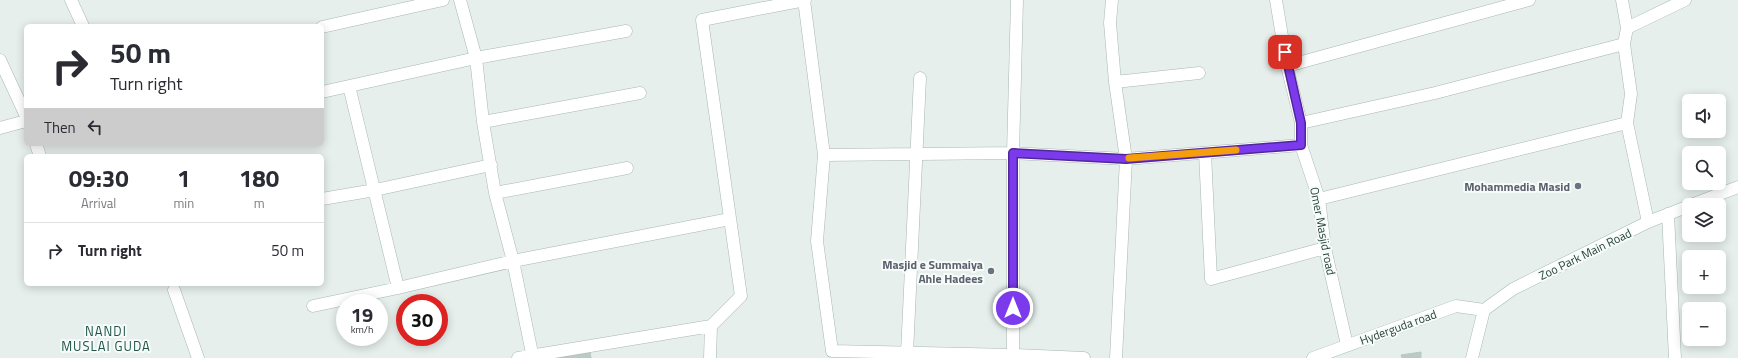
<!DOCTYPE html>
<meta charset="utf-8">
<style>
body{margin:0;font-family:"Titillium Web",sans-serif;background:#f7f7f7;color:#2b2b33;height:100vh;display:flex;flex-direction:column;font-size:15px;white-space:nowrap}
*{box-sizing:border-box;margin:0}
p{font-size:13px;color:#7c7c81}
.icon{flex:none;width:22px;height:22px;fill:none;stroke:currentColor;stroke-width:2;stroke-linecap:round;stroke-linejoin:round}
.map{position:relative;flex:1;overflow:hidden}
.sheet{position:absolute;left:24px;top:154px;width:300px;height:132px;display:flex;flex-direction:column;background:#fff;border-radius:6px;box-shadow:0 2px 10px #0003}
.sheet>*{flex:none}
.guide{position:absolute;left:24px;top:24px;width:300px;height:122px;border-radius:6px;box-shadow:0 2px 10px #0003;background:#fff;color:#2b2b33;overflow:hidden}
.fabs{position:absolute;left:1682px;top:94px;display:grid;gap:8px}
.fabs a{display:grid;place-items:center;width:44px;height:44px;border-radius:6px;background:#fff;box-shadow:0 2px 10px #0003;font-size:20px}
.speed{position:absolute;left:336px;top:294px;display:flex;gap:8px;font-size:20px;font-weight:700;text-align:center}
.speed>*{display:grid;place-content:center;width:52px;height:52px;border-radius:50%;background:#fff;box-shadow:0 2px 10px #0003;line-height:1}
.speed small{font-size:10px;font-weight:400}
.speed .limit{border:6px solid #d22;background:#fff;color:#111}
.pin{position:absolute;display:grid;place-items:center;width:34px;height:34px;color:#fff;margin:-17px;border-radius:8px;box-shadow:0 2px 6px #0006}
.me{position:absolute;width:44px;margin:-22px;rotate:0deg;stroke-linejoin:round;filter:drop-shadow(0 0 3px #0008)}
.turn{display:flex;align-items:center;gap:14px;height:84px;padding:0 20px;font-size:18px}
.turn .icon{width:52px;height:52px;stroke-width:2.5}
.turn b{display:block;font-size:28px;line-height:34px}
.then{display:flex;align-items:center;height:38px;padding:0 20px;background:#0003;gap:8px;font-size:15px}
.eta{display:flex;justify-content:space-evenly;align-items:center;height:68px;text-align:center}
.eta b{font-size:24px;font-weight:700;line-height:28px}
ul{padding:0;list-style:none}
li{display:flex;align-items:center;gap:12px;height:56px;padding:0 20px;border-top:1px solid #e1e1e2}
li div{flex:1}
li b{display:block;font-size:15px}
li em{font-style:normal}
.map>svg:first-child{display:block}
</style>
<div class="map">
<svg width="1738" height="358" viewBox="0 0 1738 358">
<rect width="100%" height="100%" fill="#e6efeb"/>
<path fill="#bbcac4" stroke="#b8c9c2" d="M 590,351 L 591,358 L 558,358 Z
M 1421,352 L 1421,358 L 1402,358 L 1401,355 Z"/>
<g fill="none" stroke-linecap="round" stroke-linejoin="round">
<defs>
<path id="street" d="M 71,0 L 83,26
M 460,0 L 476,58 L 483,122 L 495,193 L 513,261 L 533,358
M 804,0 L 824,155 L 817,241 L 832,351 L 1013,355 L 1084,358
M 1112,0 L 1110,23 L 1115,82 L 1126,159 L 1116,358
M 1276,0 L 1287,66 L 1301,123 L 1301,145 L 1319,199 L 1325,248 L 1347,345
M 1622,0 L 1627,28 L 1624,44 L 1631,94 L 1627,123 L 1648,222
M 322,27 L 443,0
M 1627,28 L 1685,0
M 0,60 L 26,116
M 1287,66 L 1529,0
M 1115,82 L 1199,73
M 349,86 L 398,288
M 322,92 L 476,58 L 626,31
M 483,122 L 640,93
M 1301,123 L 1435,93 L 1624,44
M 0,128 L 26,121
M 36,144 L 40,156
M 1205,153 L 1211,279 L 1325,248
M 824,155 L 1013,153 L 1126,159 L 1301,145
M 495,193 L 627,168
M 322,199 L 375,190 L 491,165
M 1319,199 L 1627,123
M 1668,214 L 1675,358
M 174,290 L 198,358
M 313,306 L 398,288 L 513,261 L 730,219
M 907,353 L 920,78
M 518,358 L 711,326
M 710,358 L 711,326 L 741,296 L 702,20 L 805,0
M 1013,358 L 1013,153 L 1017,0"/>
<path id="secondary" d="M 1691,205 L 1738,187
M 1484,310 L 1513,289 L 1648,222 L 1689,206
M 1313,358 L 1456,306 L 1484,310
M 1472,358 L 1484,310"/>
</defs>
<use href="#street" stroke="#a8b8b2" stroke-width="13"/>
<use href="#secondary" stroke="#a4bbb3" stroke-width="13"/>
<use href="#street" stroke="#fff" stroke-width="12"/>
<use href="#secondary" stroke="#fff" stroke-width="12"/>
</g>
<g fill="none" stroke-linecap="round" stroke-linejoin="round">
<defs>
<path id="route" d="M 1013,308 L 1013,153 L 1126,159 L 1301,145 L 1301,123 L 1285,52"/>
</defs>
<use href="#route" stroke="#51269a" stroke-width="10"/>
<use href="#route" stroke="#7c3aed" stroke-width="7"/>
<path stroke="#f59e0b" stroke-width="7" d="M 1129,158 L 1236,150"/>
</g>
<g fill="#6b7280" stroke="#f7fbf9" stroke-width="1.5">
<circle cx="1578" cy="186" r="4"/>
<circle cx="991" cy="271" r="4"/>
</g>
<g text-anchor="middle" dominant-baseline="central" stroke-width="4" stroke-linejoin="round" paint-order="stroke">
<g font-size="12" font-weight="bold" fill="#5b616d" stroke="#f7fbf9" text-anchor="end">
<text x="1570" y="186">Mohammedia Masid</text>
<text x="983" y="264">Masjid e Summaiya<tspan x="983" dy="14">Ahle Hadees</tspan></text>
</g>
<g font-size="12" fill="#24423a" stroke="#f7fbf9">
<text transform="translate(1323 231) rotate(79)">Omer Masjid road</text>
<text transform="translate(1585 254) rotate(-26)">Zoo Park Main Road</text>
<text transform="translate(1398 327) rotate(-20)">Hyderguda road</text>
</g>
<g font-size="13" letter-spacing="1" fill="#1f5548" stroke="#f7fbf9">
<text x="106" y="331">NANDI<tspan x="106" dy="15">MUSLAI GUDA</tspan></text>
</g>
</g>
</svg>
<div class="fabs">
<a><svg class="icon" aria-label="sound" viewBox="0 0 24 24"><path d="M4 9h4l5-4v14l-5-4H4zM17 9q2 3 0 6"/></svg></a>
<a><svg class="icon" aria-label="search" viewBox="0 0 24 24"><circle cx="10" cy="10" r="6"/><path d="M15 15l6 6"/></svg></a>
<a><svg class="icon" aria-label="layers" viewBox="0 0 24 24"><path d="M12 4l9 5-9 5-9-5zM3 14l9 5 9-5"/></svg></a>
<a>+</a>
<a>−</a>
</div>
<div class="speed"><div>19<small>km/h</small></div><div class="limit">30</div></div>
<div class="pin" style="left:1285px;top:52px;background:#d93025"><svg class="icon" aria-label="arrive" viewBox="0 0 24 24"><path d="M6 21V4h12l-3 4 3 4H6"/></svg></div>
<svg class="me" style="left:1013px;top:308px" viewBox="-20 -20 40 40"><circle r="17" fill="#7c3aed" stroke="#fff" stroke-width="3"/><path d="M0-11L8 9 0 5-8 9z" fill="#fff"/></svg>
<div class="guide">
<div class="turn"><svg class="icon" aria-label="right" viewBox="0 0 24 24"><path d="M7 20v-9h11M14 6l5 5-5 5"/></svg><div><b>50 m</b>Turn right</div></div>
<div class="then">Then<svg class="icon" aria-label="left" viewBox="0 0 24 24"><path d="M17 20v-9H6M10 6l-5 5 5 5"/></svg></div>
</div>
<section class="sheet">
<div class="eta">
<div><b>09:30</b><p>Arrival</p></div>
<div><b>1</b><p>min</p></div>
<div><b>180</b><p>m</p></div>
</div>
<ul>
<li><svg class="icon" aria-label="right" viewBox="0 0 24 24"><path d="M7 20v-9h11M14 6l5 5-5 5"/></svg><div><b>Turn right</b></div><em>50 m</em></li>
</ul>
</section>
</div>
